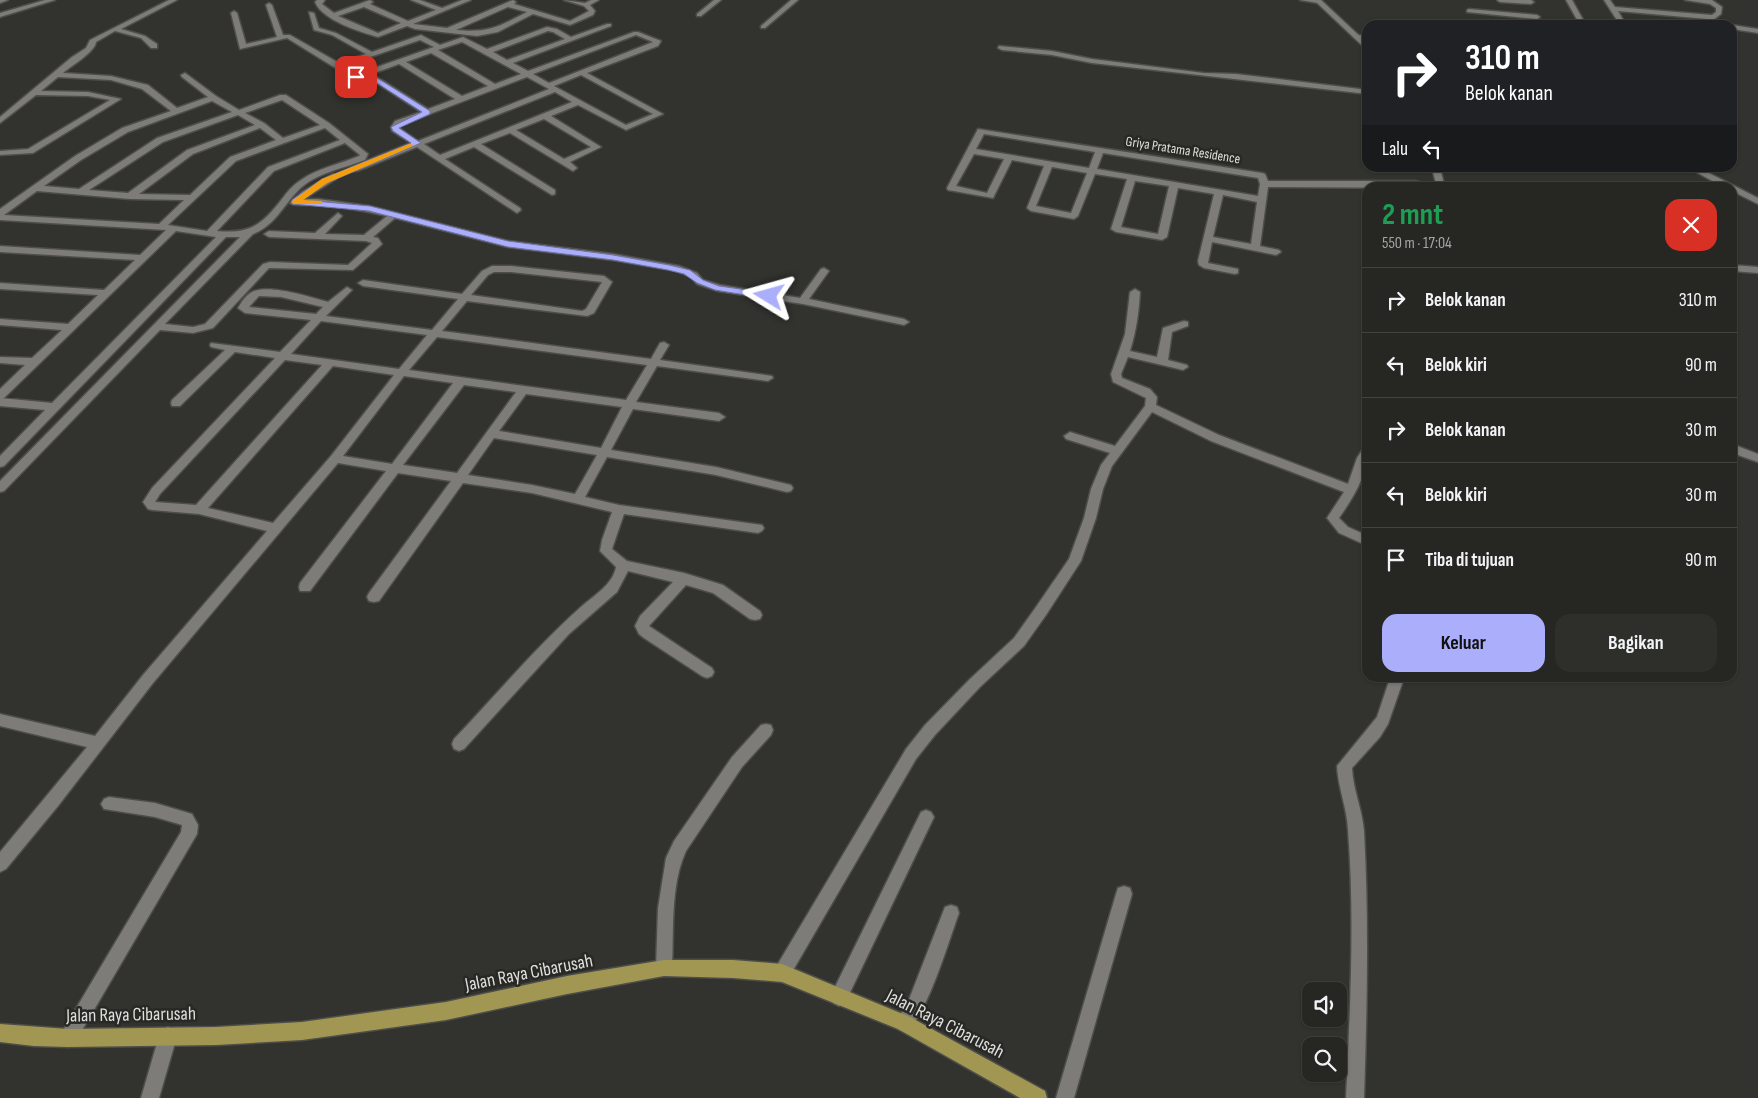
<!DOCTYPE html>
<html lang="id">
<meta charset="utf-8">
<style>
body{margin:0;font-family:"Sofia Sans Condensed",sans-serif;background:#2e2e2a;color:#f1f3f6;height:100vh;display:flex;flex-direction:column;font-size:19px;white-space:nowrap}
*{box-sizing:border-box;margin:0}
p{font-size:16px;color:#a4a5a5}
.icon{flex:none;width:28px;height:28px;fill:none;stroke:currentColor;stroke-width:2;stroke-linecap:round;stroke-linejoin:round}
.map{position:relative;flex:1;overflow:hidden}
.panel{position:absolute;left:1362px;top:182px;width:375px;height:500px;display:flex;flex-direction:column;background:#262622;border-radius:15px;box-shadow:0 1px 4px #0004,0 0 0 1px #424340}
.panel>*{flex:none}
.banner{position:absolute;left:1362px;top:20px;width:375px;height:152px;border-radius:15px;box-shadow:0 1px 4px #0004,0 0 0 1px #424340;background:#202124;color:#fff;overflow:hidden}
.fabs{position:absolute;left:1302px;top:982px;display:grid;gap:10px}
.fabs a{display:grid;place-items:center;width:45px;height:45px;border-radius:10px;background:#262622;box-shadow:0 1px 4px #0004,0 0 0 1px #424340;font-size:25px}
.pin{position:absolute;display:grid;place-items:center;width:42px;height:42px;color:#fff;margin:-21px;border-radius:10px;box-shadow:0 2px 8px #0006}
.me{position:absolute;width:55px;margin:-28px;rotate:278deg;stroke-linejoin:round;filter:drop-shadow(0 0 4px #0008)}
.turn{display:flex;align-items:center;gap:18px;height:105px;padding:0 20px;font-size:22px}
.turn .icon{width:65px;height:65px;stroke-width:2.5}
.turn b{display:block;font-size:35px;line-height:42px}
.then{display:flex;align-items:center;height:48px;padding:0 20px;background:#0003;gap:10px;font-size:19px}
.round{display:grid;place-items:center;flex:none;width:52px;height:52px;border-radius:15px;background:#2e2e2a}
.head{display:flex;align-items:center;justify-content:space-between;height:85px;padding:0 20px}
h1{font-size:30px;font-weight:700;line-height:38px;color:#1e9e55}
.action{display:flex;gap:10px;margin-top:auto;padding:10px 20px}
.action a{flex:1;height:58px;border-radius:15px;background:#abaffb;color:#111;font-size:20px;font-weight:700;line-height:58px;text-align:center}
.action a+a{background:#2e2e2a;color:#f1f3f6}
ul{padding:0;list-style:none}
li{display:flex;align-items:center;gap:15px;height:65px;padding:0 20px;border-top:1px solid #424340}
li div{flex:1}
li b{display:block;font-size:19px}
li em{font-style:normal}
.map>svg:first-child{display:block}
</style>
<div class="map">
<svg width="1758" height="1098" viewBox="0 0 1758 1098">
<rect width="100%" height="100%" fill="#32322e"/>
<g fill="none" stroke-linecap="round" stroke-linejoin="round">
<defs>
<path id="minor" d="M 0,0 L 8,0 L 0,3 Z
M 45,0 L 55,0 L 0,17 L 0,13 Z
M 169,0 L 177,0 L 121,29 L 145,36 L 157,44 L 157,48 L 151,48 L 141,38 L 115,31 L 96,42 C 95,52 71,66 63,73 L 111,76 L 148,85 L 177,108 L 208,97 L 182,77 L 181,75 L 185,73 L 216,96 L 239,110 L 280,95 L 286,95 L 329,123 L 368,154 L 365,160 C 345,168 320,172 303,186 C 285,201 277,225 253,234 L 165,324 L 193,327 L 205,324 L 263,264 L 270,262 L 348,265 L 372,243 L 366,241 L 269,237 L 264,234 L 269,231 L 315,233 L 338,213 L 342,216 L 325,234 L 364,235 L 387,216 C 364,211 340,206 316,205 C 308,204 295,207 290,203 L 302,192 L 333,174 L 336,175 L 336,179 L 304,199 L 318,199 L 369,206 L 508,241 L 613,254 L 679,266 L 697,273 L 703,280 L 720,285 L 800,298 L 821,269 L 824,268 L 829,271 L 809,299 L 904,319 L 909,322 L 904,325 L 803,304 L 718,291 L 697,284 L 691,277 L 677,271 L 613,260 L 508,247 L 395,218 L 373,237 L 378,238 L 382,244 L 380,246 L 353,270 L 269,268 L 213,328 L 193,333 L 160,330 L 4,491 L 0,492 L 0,481 L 240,237 L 226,237 L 4,466 L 0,467 L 0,456 L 45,410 L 0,406 L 0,389 L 25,365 L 0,363 L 0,357 L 32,358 L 62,330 L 0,325 L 0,319 L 68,324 L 98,295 L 0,289 L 0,283 L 104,290 L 135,260 L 0,252 L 0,246 L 140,255 L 166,230 L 0,220 L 0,209 L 75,156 L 122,128 L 171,111 L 142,89 L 111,80 L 58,77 L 41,91 L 88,92 L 121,99 L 33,153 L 0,155 L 0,151 L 28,149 L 110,100 L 88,96 L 36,95 L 0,123 L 0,117 L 72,57 L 86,48 L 90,40 ZM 282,100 L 320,125 L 283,138 L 264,123 L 245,113 ZM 212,101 L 232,112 L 157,138 L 79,189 L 44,186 L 81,160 L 128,132 ZM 238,115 L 255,125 L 187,150 L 128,193 L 89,190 L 163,142 ZM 260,128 L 276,140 L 230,157 L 190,195 L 139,194 L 193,154 ZM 325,128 L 340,140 L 268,167 L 207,231 L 168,225 L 236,161 ZM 345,143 L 360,155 L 359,156 C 340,164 318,168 301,180 C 293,185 287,192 282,199 C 262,225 250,234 217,231 L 274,171 ZM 37,191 L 130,199 L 184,200 L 159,224 L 4,215 ZM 176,231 L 216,237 L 52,403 L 1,398 L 4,398 Z
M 317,0 L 325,0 L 322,4 L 334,13 L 370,0 L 373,2 L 370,4 L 408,21 L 436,10 L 411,0 L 420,0 L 442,8 L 462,0 L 471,0 L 413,24 L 447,28 L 513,0 L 516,2 L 514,4 L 570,21 L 589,11 L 584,6 L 564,0 L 585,3 L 591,0 L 599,0 L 590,5 L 595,11 L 593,15 L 570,25 L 533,14 L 498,32 L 477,36 L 415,29 L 407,26 L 378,37 C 360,32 322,20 315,2 ZM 364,7 L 401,23 L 378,33 L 338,16 ZM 508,7 L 527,12 C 498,27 489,33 456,30 Z
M 714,0 L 721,0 L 701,16 L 697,16 L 697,14 Z
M 791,0 L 798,0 L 765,28 L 761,28 L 761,26 Z
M 1300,0 L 1321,0 L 1321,1 L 1318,3 Z
M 1497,0 L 1531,0 L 1534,2 L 1531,4 L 1500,2 Z
M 1566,0 L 1572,0 L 1586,25 L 1580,25 Z
M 1604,0 L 1610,0 L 1615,7 L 1712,15 L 1716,12 L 1716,8 L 1710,4 L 1685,0 L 1712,0 L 1722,7 L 1721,14 L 1713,20 L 1726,25 L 1709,23 L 1702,25 L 1707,19 L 1618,11 L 1626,25 L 1620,25 Z
M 269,3 L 272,5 L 283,35 L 290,35 L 339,63 L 366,54 L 332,35 L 314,30 L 309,12 L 314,13 L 319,28 L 336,33 L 372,52 L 421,35 L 440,45 L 463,37 L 487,49 L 547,27 L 557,29 L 571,37 L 607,24 L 611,24 L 611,26 L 513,63 L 528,71 L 634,32 L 638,32 L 661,41 L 658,46 L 587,73 L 663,114 L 626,130 L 578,105 L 551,116 L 601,147 L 570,162 L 577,168 L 573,171 L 510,133 L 481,144 L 555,190 L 555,194 L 552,195 L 474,147 L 445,159 L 520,208 L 521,210 L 517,213 L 417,147 L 357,171 L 351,171 L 351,167 L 411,143 L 392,131 L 391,127 L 395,121 L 421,112 L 366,76 L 339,84 L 339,80 L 350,77 L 287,38 L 240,49 L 231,13 L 234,11 L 237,13 L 246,44 L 277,37 L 266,5 ZM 548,31 L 553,32 L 565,39 L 507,60 L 493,52 ZM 636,35 L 653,42 L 549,83 L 533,74 ZM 420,40 L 434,47 L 357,74 L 344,66 ZM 462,42 L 521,74 L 495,84 L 438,50 ZM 431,53 L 488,86 L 462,96 L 406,62 ZM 399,64 L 455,99 L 428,109 L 372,74 ZM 581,75 L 653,114 L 626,125 L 554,86 ZM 527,77 L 549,89 L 418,141 L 399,128 L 401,125 ZM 555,92 L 572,102 L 440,155 L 424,144 ZM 544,119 L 591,147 L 564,159 L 516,130 Z
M 1469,9 L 1537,15 L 1540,17 L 1537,19 L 1467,12 L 1467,10 Z
M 1732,25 L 1758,29 L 1758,33 L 1732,29 Z
M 1357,35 L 1368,36 L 1368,40 L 1355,38 L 1353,37 Z
M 999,46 L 1052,51 L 1092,59 L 1204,73 L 1236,74 L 1368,90 L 1368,94 L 1092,63 L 1052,55 L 1002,50 L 998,48 Z
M 978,129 L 1262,173 L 1265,174 L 1268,181 L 1415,181 L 1441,188 L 1268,187 L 1260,246 L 1279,250 L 1281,252 L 1276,255 L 1212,242 L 1208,263 L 1238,269 L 1238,273 L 1235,274 L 1204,268 L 1199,265 L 1198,261 L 1214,194 L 1178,188 L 1167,237 L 1162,240 L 1116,232 L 1111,229 L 1127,179 L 1095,174 L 1078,216 L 1074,219 L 1031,211 L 1027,208 L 1044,166 L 1012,160 L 993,198 L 948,190 L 947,188 ZM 984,134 L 1095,152 L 1089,168 L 976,149 ZM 1103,153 L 1258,178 L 1260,184 L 1258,196 L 1097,169 ZM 974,154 L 1004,159 L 987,193 L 956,186 ZM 1052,167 L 1087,173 L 1071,213 L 1036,206 ZM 1135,181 L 1169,186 L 1158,234 L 1121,227 ZM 1223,195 L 1257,202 L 1251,244 L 1213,237 Z
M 1689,168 L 1699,168 L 1758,198 L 1758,204 L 1732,191 L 1732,188 L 1725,188 Z
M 1732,265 L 1758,267 L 1758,273 L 1732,271 Z
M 492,266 L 511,266 L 604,276 L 612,282 L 594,313 L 587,316 L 467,301 L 442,331 L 651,359 L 660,343 L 664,342 L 669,345 L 660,360 L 772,376 L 773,378 L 768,381 L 657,366 L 636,402 L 719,413 L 725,417 L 719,421 L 633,409 L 611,450 L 716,467 L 791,485 L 793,488 L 791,491 L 787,492 L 716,475 L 607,457 L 585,497 L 619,505 L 762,525 L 764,528 L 762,531 L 758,533 L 624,514 L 612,549 L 627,561 L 684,573 L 723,585 L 760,611 L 762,615 L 760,619 L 755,620 L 750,619 L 713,593 L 686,585 L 649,626 L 712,668 L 714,672 L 712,676 L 707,678 L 702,676 L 644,638 L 639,634 L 635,626 L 640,616 L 673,582 L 628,571 L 617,592 L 569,634 L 464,749 L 459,751 L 454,749 L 452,744 L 454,739 C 496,695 536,647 582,606 C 595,595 613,584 616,567 L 600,551 L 602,540 L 612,512 L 532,493 L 463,483 L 379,601 L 374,602 L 369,601 L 367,597 L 369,593 L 451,481 L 398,473 L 310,591 L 300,591 L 299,587 L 300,583 L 386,471 L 338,463 L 153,683 L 58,806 L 6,869 L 0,872 L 0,852 L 87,747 L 0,726 L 0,714 L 95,736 L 143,675 L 267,531 L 199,514 L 152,510 L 148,509 L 143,502 L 152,488 L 275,358 L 235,352 L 180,406 L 172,406 L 171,403 L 172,400 L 225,350 L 211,347 L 210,345 L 211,343 L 280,352 L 311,320 L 245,313 L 238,308 C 242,301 247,294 254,291 C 273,285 309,297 328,302 L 347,287 L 352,290 L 326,316 L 432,330 L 458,299 L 363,286 L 358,283 L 363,280 L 462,294 L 482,271 ZM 494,272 L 511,272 L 602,282 L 586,309 L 582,311 L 471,295 L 488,275 ZM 259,296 L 281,297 L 323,307 L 316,314 L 249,307 ZM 321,321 L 427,335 L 399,369 L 291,354 ZM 437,337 L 647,365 L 626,400 L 409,370 ZM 285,360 L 322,365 L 196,505 L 155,502 L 160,494 ZM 333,366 L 394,375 L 331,456 L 273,523 L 208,508 ZM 404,376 L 453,383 L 392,464 L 343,456 ZM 464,385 L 516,392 L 457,473 L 403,465 ZM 526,394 L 622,407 L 601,448 L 499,431 ZM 494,438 L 597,455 L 575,494 L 532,485 L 468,475 Z
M 1135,289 L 1140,292 C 1139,312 1136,332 1130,351 L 1157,357 L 1163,328 L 1184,321 L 1188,322 L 1188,326 L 1172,332 L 1168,360 L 1187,365 L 1188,367 L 1183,370 L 1128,357 L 1121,374 L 1122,378 L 1150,389 L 1157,397 L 1156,405 L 1219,435 L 1348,484 L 1357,458 L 1364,447 L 1368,446 C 1368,474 1355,495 1339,518 L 1348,527 L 1368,536 L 1368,546 L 1339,533 L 1327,518 L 1344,492 L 1211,441 L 1152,412 L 1112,466 L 1103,489 L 1096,518 L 1081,561 L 1046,615 L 1024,646 L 980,687 L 935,735 L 916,759 L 788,979 L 782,982 L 776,979 L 773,973 L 776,967 L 906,749 L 925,725 L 970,679 L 1014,638 L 1036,607 L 1069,559 L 1084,518 L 1091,489 L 1101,465 L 1110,453 L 1066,439 L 1064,436 L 1070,432 L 1115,446 L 1145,406 L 1146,398 L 1113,382 L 1111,374 L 1125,334 L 1130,292 Z
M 1390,678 L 1404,678 L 1388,724 L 1380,737 L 1352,768 C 1353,790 1362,808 1364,831 C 1369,920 1367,1009 1364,1098 L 1346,1098 C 1350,1009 1355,919 1348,830 C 1347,808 1338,788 1337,766 L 1377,717 Z
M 766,724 L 771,725 L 773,730 L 771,735 L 742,767 L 686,851 C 670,886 674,931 672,968 L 670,974 L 664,976 L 658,974 L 656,968 L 658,908 L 666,858 L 674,841 L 732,757 L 761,725 Z
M 109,797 L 155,803 L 192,814 L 198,825 L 197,834 L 74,1044 L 68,1047 L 62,1044 L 59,1038 L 62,1032 L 181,832 L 182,825 L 155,817 L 104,809 L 101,804 L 104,799 Z
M 926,810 L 931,812 L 934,817 L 845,1003 L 839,1006 L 833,1003 L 830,997 L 833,991 L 921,812 Z
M 1124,886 L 1130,888 L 1132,894 L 1074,1098 L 1056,1098 L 1116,894 L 1118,888 Z
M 951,905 L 957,907 L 959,913 C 950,937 925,1023 904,1032 L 898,1029 L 895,1023 L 908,1002 L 945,907 Z
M 168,1027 L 174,1030 L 177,1036 L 159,1098 L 141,1098 L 159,1036 L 162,1030 Z"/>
<path id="tertiary" d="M 1314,0 L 1321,0 L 1368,44 L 1368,51 Z
M 1432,168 L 1440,168 L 1445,188 L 1437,188 Z
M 1732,444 L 1758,454 L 1758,462 L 1732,453 Z"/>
<path id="primary" d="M 664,960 L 733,960 L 782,964 L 910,1017 L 1045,1091 L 1047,1098 L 1020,1098 L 898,1029 L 782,982 L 733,978 L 664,976 L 567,994 L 446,1020 L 302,1040 L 216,1045 L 68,1047 L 34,1046 L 0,1042 L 0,1024 L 68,1029 L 216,1027 L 302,1022 L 446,1002 L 567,976 Z"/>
</defs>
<use href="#minor" stroke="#4d4d4a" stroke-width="3"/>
<use href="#tertiary" stroke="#4d4d4a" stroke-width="3"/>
<use href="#primary" stroke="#4d4d4a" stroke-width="3"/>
<use href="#minor" fill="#7d7c78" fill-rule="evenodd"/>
<use href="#tertiary" fill="#7d7c78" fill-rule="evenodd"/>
<use href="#primary" fill="#a19652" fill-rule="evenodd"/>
</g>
<path fill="#abaffb" stroke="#6f72a3" d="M 366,71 L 430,111 L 430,114 L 399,128 L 421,143 L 327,183 L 303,200 L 370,206 L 508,241 L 613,255 L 669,265 L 690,270 L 703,280 L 719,286 L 769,293 L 773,296 L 769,299 L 715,290 L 697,283 L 684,274 L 668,270 L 613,260 L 508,247 L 369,211 L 292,204 L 292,200 L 322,179 L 411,143 L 393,131 L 391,127 L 422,112 L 366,76 L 356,79 L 352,77 Z"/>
<path fill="#f59e0b" d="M 409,144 L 415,145 L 327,183 L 303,200 L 322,201 L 322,204 L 295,204 L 291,202 L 322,179 Z"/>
<g text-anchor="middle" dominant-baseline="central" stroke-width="5" stroke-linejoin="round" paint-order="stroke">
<g font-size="14" fill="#dfdfdd" stroke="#282824">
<text transform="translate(1183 150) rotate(9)">Griya Pratama Residence</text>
</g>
<g font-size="19" fill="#dfdfdd" stroke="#282824">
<text transform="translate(529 973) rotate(-11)">Jalan Raya Cibarusah</text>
<text transform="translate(131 1015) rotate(-1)">Jalan Raya Cibarusah</text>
<text transform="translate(945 1024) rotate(27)">Jalan Raya Cibarusah</text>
</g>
</g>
</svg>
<div class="fabs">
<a><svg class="icon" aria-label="sound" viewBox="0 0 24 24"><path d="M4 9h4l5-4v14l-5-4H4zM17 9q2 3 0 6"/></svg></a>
<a><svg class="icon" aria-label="search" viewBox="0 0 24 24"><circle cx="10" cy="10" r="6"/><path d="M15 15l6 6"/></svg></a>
</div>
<div class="pin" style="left:356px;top:77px;background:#d93025"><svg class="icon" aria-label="arrive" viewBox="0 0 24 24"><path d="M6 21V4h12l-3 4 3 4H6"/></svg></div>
<svg class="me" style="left:769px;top:296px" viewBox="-20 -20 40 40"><path d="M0-17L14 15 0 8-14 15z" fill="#abaffb" stroke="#fff" stroke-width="4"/></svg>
<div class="banner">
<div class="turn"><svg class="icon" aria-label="right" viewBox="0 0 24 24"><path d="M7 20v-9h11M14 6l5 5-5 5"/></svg><div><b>310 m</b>Belok kanan</div></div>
<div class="then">Lalu<svg class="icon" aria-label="left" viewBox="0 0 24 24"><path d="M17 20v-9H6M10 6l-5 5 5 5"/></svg></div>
</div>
<section class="panel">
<div class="head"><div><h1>2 mnt</h1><p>550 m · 17:04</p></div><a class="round" style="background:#d93025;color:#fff"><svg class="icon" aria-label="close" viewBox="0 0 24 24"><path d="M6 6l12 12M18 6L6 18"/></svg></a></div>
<ul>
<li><svg class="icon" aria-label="right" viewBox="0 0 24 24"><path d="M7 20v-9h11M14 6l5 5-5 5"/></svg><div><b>Belok kanan</b></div><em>310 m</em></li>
<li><svg class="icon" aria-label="left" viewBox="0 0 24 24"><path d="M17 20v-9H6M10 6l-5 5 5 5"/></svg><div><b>Belok kiri</b></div><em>90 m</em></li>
<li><svg class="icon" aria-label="right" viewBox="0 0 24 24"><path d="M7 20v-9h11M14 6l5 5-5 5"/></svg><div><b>Belok kanan</b></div><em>30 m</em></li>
<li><svg class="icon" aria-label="left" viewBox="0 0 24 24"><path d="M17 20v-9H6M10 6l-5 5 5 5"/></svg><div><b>Belok kiri</b></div><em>30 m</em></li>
<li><svg class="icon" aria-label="arrive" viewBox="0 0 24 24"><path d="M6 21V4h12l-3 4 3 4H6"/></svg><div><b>Tiba di tujuan</b></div><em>90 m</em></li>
</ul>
<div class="action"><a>Keluar</a><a>Bagikan</a></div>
</section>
</div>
